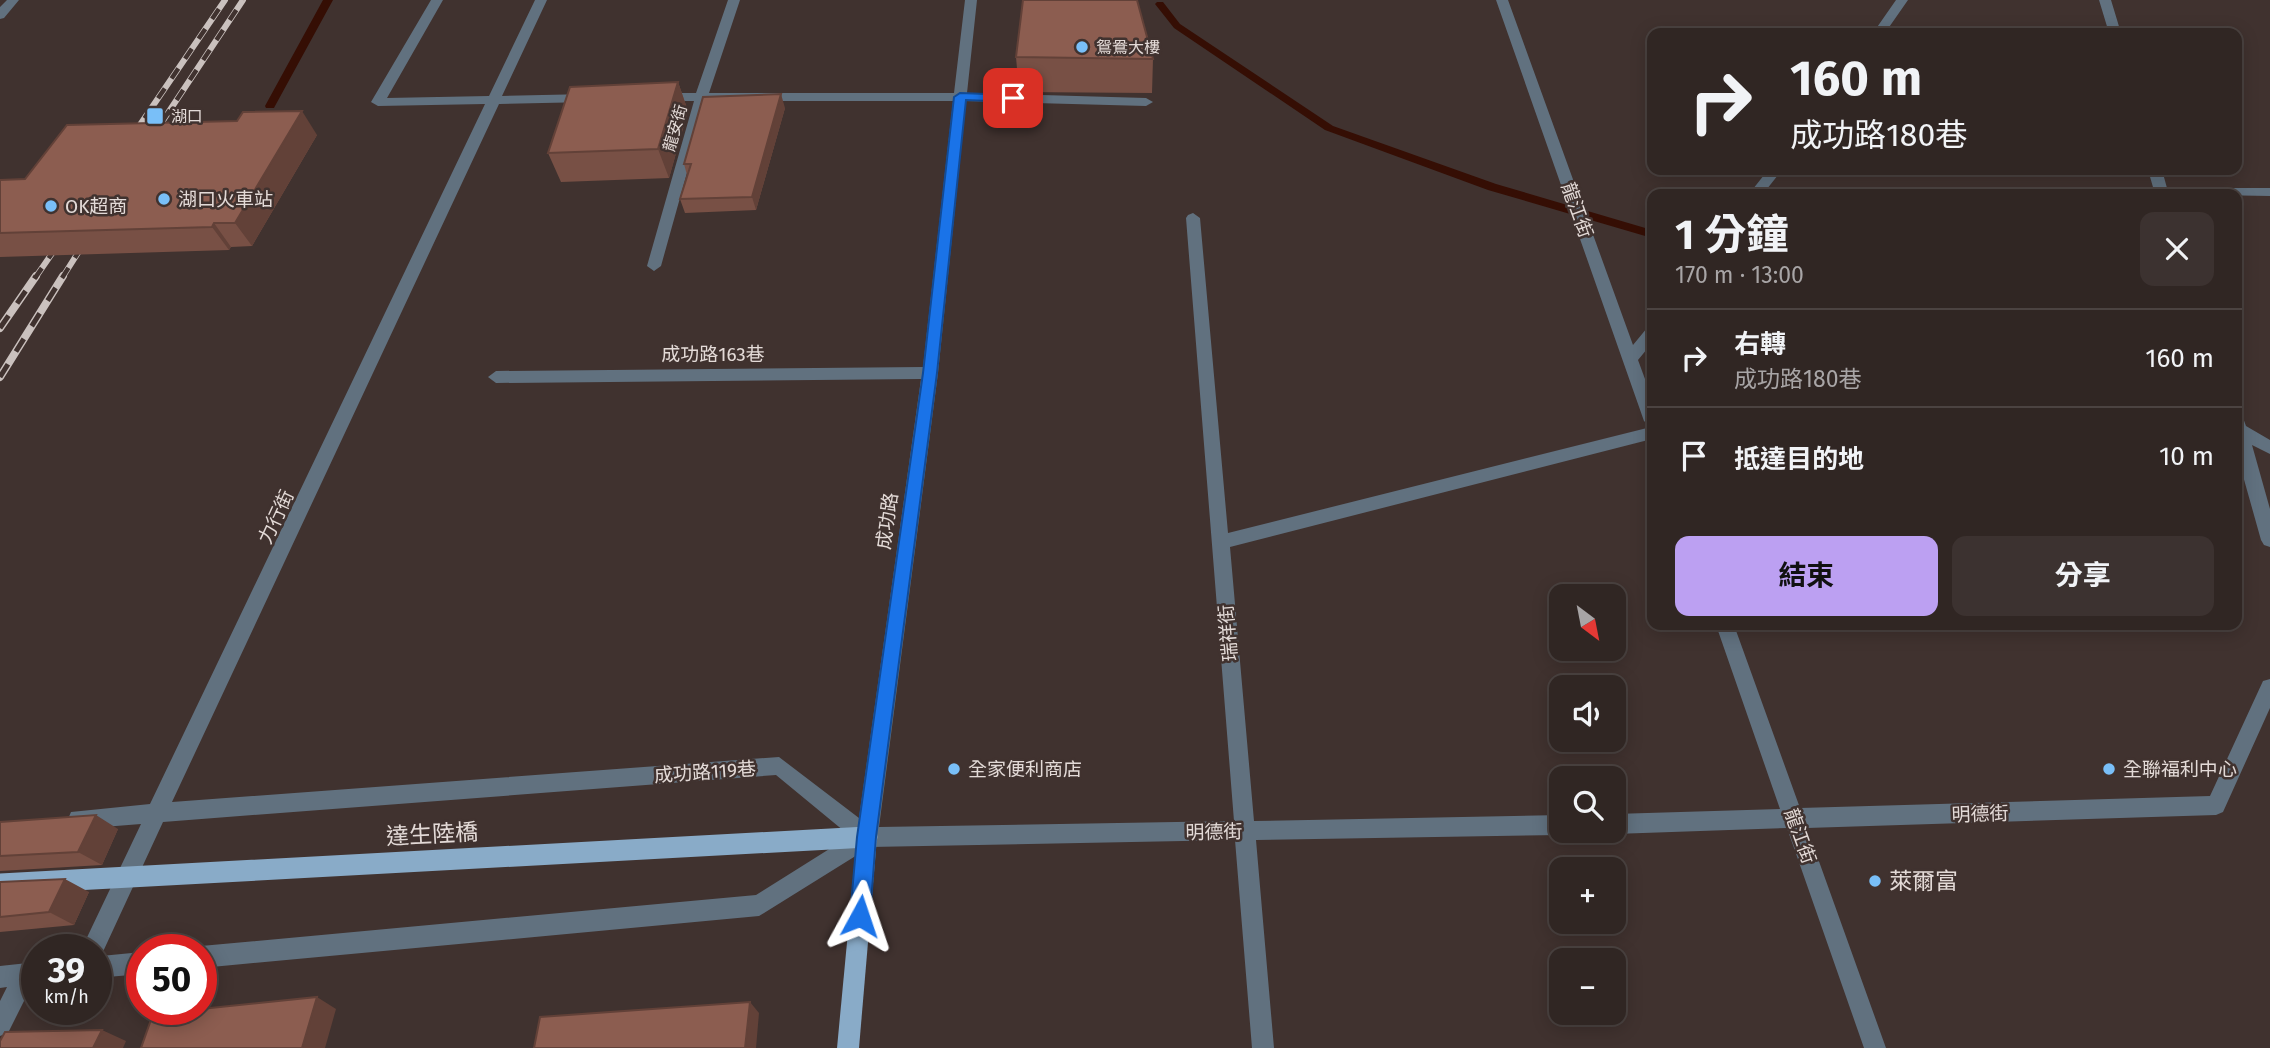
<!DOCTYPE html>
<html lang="zh-TW">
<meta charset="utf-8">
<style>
body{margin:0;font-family:"Fira Sans","Noto Sans TC",sans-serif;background:#3c3230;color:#f1f3f6;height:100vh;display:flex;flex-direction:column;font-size:26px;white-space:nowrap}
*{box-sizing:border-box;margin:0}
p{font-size:23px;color:#a8a5a6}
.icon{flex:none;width:38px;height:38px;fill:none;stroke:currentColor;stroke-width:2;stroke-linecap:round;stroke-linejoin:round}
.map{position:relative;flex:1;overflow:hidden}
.details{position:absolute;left:1647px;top:189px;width:595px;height:441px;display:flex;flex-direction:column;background:#302623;border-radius:14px;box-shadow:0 4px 18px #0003,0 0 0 2px #4b4341}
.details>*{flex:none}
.hud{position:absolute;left:1647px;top:28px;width:595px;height:147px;border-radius:14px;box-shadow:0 4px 18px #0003,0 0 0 2px #4b4341;background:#302623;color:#f1f3f6;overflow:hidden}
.needle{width:46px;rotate:148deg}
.tools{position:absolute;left:1549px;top:584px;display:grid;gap:14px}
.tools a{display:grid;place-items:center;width:77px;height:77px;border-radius:14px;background:#302623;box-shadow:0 4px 18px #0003,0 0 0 2px #4b4341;font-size:35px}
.speed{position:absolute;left:21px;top:934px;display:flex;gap:14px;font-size:35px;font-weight:700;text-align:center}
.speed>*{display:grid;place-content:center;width:91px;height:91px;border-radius:50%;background:#302623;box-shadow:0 4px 18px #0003,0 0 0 2px #4b4341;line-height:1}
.speed small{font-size:18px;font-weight:400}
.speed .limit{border:10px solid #d22;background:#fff;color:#111}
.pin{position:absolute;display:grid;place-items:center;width:60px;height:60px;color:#fff;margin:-30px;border-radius:14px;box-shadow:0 4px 10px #0006}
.me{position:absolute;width:77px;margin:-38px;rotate:5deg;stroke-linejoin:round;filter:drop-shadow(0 0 5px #0008)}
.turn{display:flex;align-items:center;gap:24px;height:147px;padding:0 28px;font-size:32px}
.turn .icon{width:91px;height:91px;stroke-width:2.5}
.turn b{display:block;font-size:49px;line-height:60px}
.round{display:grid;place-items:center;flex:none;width:74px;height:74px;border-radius:14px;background:#3c3230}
.headline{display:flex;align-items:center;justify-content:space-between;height:119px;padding:0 28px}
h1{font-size:42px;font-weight:700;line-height:52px}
.cta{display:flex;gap:14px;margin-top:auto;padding:14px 28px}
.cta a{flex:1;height:80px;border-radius:14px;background:#bca0f2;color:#111;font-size:28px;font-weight:700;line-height:80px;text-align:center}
.cta a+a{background:#3c3230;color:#f1f3f6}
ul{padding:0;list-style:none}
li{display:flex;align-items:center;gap:21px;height:98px;padding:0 28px;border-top:2px solid #4b4341}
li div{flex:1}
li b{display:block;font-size:26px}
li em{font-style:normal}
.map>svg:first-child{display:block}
</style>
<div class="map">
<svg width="2270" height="1048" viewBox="0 0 2270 1048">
<rect width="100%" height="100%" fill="#40322f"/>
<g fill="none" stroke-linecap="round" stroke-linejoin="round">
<path fill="#350e04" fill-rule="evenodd" d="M 323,0 L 333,0 L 275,106 L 274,108 L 266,108 L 265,106 Z
M 1157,2 L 1163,2 L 1180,24 L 1333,126 L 1496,184 L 1652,230 L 1652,238 L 1488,190 L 1325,130 L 1174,28 L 1155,4 Z"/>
<path fill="#61717f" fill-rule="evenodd" d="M 7,0 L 19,0 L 4,18 L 0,19 L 0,7 Z
M 431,0 L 443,0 L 387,98 L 489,96 L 535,0 L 547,0 L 502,96 L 589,94 L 596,98 L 589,102 L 499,104 L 172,802 L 779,757 L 859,818 L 921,379 L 496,383 L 488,377 L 496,371 L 923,367 L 953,101 L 707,101 L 661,266 L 654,271 L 647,266 L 694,101 L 662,101 L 655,97 L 662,93 L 696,93 L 728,0 L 740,0 L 709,93 L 954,93 L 965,0 L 977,0 L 967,93 L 1146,98 L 1153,102 L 1146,106 L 966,101 L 938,373 L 879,827 L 1234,821 L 1186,218 L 1188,215 L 1193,213 L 1200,218 L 1228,533 L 1651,427 L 1644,421 L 1496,0 L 1508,0 L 1633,345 L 1647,328 L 1652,327 L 1652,343 L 1638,360 L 1652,398 L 1652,439 L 1230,547 L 1254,821 L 1561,815 L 1561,831 L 1568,832 L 1561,835 L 1256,840 L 1274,1048 L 1252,1048 L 1235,840 L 870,847 L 759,916 L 201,968 L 201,950 L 193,950 L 201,946 L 756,895 L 850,836 L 776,775 L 163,822 L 101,956 L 142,952 L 142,974 L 96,978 L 96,950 L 81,950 L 141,824 L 78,829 L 71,826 L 68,819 L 71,812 L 150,804 L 485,104 L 378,106 L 371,102 Z
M 1896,0 L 1908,0 L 1885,33 L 1873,33 Z
M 2099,0 L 2111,0 L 2121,33 L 2109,33 Z
M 1768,170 L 1782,170 L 1763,194 L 1749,194 Z
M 2148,170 L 2162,170 L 2167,188 L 2270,188 L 2270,196 L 2155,194 Z
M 2236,413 L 2242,415 L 2246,426 L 2270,440 L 2270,454 L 2252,445 L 2270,509 L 2270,547 L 2264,545 L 2261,540 L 2236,451 Z
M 1716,625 L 1734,625 L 1800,808 L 2210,796 L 2263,681 L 2270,679 L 2270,708 L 2223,812 L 2216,815 L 1807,828 L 1886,1048 L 1864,1048 L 1787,828 L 1614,834 L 1608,831 L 1614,831 L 1614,814 L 1780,809 Z
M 37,962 L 37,984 L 32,985 L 8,1033 L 0,1036 L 0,1001 L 7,987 L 0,988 L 0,966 Z"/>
<path fill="#89abc8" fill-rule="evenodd" d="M 867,827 L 874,830 L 877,837 L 859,1048 L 837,1048 L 857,837 L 860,830 Z"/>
<defs>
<path id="rail-far1" d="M 131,138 L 225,0
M 150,140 L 243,0
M 35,278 L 62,239
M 62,278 L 88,237"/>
<path id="rail" d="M 0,328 L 36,276
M 0,377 L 63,276"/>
</defs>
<use href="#rail-far1" stroke="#cac1be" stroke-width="6"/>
<use href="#rail" stroke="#cac1be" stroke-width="8"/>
<use href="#rail-far1" stroke="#40322f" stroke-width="4.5" stroke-dasharray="12" stroke-linecap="butt"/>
<use href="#rail" stroke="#40322f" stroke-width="5" stroke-dasharray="15" stroke-linecap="butt"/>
<path stroke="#89abc8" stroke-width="21" d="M 0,884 L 867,837"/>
</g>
<path fill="#785045" d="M 1016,57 L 1153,59 L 1152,93 L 1019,92 Z
M 678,82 L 688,111 L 669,178 L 561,182 L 548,153 Z
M 785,108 L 756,210 L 685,213 L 680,199 L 687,175 L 684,164 Z
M 317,135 L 252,246 L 231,247 L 229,250 L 0,257 L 0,180 L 25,179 Z
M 0,822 L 118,829 L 102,865 L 0,871 Z
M 0,882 L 89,892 L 74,925 L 0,932 Z"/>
<path fill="#624138" d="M 678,82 L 688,111 L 669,178 L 658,149 Z
M 781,94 L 785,108 L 756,210 L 752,197 Z
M 302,111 L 317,135 L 252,246 L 235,223 Z
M 214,223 L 231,247 L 229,250 L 212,227 Z
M 96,815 L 118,829 L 102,865 L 78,852 Z
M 65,879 L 89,892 L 74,925 L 49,912 Z
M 317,997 L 336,1009 L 325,1048 L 302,1048 Z
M 750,1002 L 759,1013 L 756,1048 L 745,1048 Z
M 102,1030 L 126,1041 L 123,1048 L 93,1048 Z"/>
<path fill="#8c5d50" stroke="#624138" stroke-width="2" d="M 1023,0 L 1137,0 L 1153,59 L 1016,57 Z
M 678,82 L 658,149 L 548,153 L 570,87 Z
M 781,94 L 752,197 L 680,199 L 691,164 L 684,164 L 703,97 Z
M 302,111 L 235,223 L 214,223 L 212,227 L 0,233 L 0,180 L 25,179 L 67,125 L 237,121 L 243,112 Z
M 96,815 L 78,852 L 0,856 L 0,822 Z
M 65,879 L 49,912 L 0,917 L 0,882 Z
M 317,997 L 302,1048 L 141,1048 L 153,1014 Z
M 750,1002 L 745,1048 L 534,1048 L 540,1017 Z
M 102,1030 L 93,1048 L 0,1048 L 0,1041 L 5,1032 Z"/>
<path fill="#1a73e8" stroke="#114b97" stroke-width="2" d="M 960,93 L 1013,95 L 1019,98 L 1013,102 L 966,100 L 937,373 L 876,837 L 870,916 L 867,923 L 860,926 L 853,923 L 850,916 L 857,837 L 923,373 L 954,97 Z"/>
<g fill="#79bff8" stroke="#40322f" stroke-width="2.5">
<circle cx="1082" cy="47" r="7"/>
<rect x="146" y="107" width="18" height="18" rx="3.5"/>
<circle cx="164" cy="199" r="7"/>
<circle cx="51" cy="206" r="7"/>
<circle cx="954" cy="769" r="7"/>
<circle cx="2109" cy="769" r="7"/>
<circle cx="1875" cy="881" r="7"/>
</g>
<g text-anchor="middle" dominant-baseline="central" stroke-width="5" stroke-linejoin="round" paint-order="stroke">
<g font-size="16" fill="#e3dad7" stroke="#40322f" text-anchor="start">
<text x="1096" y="47">鴛鴦大樓</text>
<text x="171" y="116">湖口</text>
</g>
<g font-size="16" fill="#e3dad7" stroke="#40322f">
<text transform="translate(675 128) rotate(-74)">龍安街</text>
</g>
<g font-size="19" fill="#e3dad7" stroke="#40322f" text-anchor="start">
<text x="178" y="199">湖口火車站</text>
<text x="65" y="206">OK超商</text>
<text x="968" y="769">全家便利商店</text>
<text x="2123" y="769">全聯福利中心</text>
</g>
<g font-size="19" fill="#e3dad7" stroke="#40322f">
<text transform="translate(1577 210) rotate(70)">龍江街</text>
<text x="713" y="354">成功路163巷</text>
<text transform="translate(276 517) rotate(-65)">力行街</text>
<text transform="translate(887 521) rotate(-82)">成功路</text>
<text transform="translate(1228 633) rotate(-95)">瑞祥街</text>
<text transform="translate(705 772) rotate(-4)">成功路119巷</text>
<text transform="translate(1980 814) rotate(-2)">明德街</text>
<text transform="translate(1214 832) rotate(-1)">明德街</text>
<text transform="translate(1800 836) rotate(70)">龍江街</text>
</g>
<g font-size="23" fill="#e3dad7" stroke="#40322f">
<text transform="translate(432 834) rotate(-3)">達生陸橋</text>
</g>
<g font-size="23" fill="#e3dad7" stroke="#40322f" text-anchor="start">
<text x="1889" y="881">萊爾富</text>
</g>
</g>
</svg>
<div class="tools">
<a><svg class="needle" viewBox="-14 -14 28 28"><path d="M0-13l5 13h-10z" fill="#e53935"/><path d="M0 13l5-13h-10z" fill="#a8a5a6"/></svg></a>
<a><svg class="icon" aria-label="sound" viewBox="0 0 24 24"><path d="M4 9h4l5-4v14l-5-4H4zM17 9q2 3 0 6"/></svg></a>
<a><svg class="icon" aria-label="search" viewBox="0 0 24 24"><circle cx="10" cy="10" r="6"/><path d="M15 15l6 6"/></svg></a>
<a>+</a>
<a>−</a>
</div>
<div class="speed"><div>39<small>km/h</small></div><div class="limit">50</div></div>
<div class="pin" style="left:1013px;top:98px;background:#d93025"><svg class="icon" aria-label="arrive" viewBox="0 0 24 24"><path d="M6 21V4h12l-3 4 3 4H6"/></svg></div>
<svg class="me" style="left:860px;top:916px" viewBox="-20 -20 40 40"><path d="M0-17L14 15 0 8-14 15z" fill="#1a73e8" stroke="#fff" stroke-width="4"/></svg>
<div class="hud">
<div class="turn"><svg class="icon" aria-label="right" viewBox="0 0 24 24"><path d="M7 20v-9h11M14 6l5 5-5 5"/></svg><div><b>160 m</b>成功路180巷</div></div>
</div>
<section class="details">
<div class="headline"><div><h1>1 分鐘</h1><p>170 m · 13:00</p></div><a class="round"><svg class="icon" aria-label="close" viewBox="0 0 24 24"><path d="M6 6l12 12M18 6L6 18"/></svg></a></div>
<ul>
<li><svg class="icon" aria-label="right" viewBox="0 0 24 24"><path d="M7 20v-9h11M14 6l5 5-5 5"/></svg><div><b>右轉</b><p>成功路180巷</p></div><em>160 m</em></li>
<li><svg class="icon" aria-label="arrive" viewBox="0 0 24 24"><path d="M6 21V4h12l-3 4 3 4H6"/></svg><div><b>抵達目的地</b></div><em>10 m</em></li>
</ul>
<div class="cta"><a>結束</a><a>分享</a></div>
</section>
</div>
